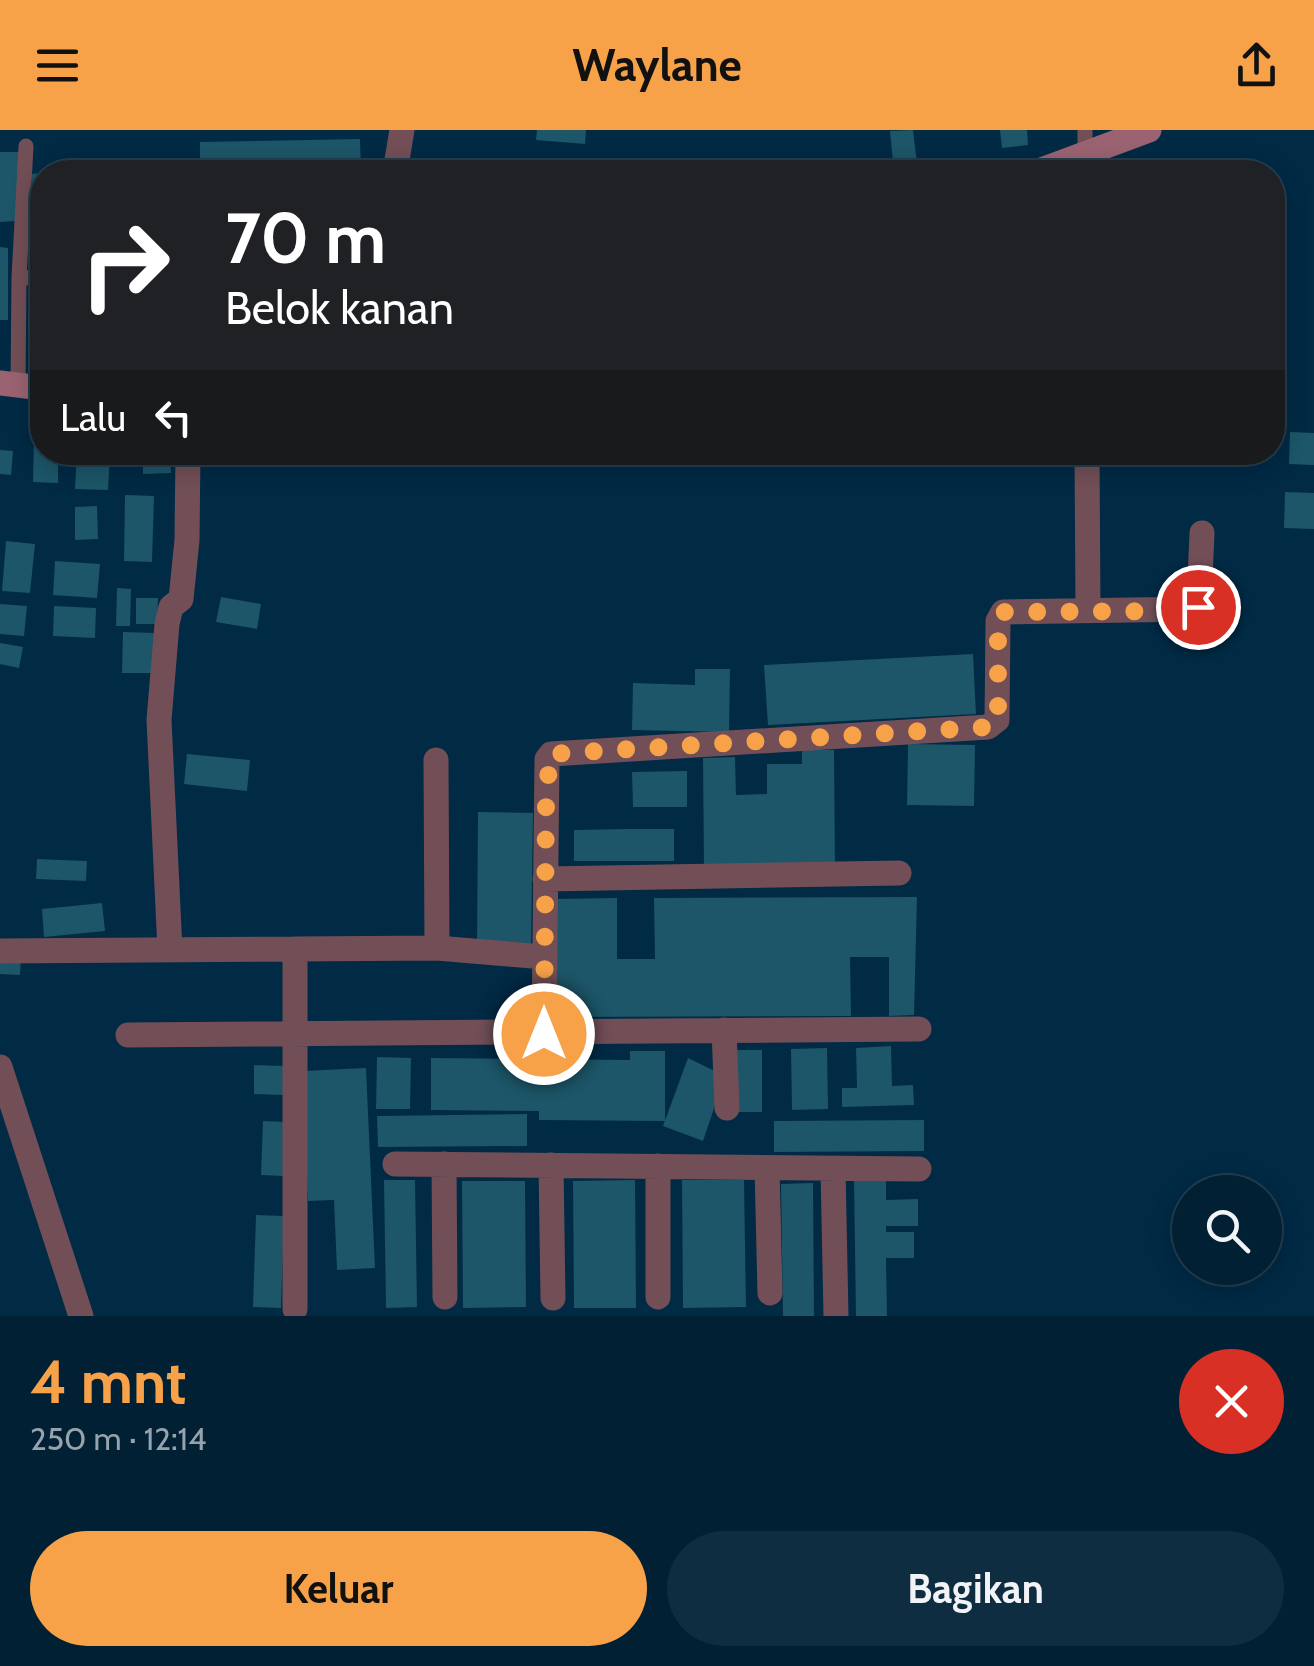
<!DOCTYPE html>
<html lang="id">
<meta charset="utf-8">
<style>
body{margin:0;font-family:Cabin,sans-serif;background:#0f2d40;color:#f1f3f6;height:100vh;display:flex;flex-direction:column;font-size:38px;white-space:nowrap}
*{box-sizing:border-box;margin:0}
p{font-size:32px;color:#96a3ac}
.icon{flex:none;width:55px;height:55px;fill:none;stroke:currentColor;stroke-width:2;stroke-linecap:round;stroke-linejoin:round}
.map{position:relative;height:1186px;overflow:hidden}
.drawer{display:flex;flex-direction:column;background:#012034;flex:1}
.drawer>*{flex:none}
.hud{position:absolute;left:30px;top:30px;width:1255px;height:305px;border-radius:40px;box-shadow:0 5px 25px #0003,0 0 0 2px #233e4f;background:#202124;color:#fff;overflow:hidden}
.tools{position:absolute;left:1172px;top:1045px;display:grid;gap:20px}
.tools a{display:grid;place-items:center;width:110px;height:110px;border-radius:50%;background:#012034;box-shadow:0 5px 25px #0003,0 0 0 2px #233e4f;font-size:50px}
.pin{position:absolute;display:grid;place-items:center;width:85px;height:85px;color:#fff;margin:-42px;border:5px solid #fff;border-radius:50%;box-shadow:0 2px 10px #0007}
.me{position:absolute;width:110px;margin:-55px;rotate:0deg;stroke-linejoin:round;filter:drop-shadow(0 0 8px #0008)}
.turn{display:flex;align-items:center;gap:35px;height:210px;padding:0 30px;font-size:45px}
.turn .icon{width:130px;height:130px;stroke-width:2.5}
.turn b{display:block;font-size:70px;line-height:85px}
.then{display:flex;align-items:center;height:95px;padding:0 30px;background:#0003;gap:20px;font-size:38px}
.round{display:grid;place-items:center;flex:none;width:105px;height:105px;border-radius:52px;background:#0f2d40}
.head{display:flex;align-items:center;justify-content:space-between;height:170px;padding:0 30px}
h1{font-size:60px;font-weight:800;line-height:75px;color:#f7a149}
.action{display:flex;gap:20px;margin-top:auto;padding:20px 30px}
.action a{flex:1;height:115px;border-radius:60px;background:#f7a149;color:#111;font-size:40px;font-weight:800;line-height:115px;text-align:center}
.action a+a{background:#0f2d40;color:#f1f3f6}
header{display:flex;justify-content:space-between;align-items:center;height:130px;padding:0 30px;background:#f7a149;color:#111;font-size:45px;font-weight:800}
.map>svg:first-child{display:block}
</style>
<header><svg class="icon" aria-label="menu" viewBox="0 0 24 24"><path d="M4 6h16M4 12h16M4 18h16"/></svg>Waylane<svg class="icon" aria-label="share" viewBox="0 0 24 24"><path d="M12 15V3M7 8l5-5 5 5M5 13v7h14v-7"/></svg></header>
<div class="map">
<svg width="1314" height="1186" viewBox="0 0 1314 1186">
<rect width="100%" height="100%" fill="#012a45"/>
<path fill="#1c5668" d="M 537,0 L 586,0 L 585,14 L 536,10 Z
M 913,0 L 918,42 L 894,42 L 890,1 Z
M 1000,0 L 1027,0 L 1028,15 L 1002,18 Z
M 360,9 L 361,42 L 200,42 L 200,12 Z
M 0,22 L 21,22 L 15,91 L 0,92 Z
M 540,31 L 570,32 L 569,42 L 540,42 Z
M 42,43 L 42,101 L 33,101 L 32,44 Z
M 0,117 L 8,118 L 8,190 L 0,190 Z
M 1290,302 L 1314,303 L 1314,335 L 1289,334 Z
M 34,309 L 42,309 L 42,322 L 58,322 L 58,353 L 33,352 Z
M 0,320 L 13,321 L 11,345 L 0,344 Z
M 77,322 L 110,322 L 108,360 L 75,359 Z
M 143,322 L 170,322 L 171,343 L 143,344 Z
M 1027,322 L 1070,322 L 1070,330 L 1027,329 Z
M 1285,362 L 1314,363 L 1314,399 L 1284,398 Z
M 125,365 L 154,366 L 152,432 L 124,431 Z
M 97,376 L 98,409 L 75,410 L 75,377 Z
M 6,411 L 35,414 L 30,463 L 2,461 Z
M 55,431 L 100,434 L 97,468 L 53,465 Z
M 117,458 L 131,459 L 130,496 L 116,496 Z
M 221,467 L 261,474 L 257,499 L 216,492 Z
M 136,468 L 158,468 L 157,494 L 136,494 Z
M 0,474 L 27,476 L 24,506 L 0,504 Z
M 54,476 L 96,478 L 95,508 L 53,506 Z
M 123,502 L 157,503 L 156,543 L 122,543 Z
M 0,513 L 23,517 L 19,538 L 0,534 Z
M 973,524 L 976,584 L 768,595 L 764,535 Z
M 695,539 L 730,539 L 729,602 L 632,600 L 633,553 L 695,555 Z
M 908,614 L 975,615 L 974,676 L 907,675 Z
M 802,620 L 834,620 L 835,739 L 704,739 L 703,628 L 735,627 L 736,665 L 767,664 L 767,634 L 802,634 Z
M 187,624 L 250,630 L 247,661 L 184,654 Z
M 687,641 L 687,677 L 633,677 L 632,642 Z
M 478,682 L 533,683 L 531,817 L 477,816 Z
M 627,699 L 674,699 L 674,731 L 574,731 L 574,700 Z
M 37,729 L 87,731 L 86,751 L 36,749 Z
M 917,767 L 914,885 L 889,886 L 889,827 L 850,827 L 851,886 L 554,887 L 554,769 L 617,768 L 617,829 L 655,829 L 654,768 Z
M 102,773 L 105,801 L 44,807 L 42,779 Z
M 0,825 L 21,825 L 20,845 L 0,844 Z
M 891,916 L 892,956 L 913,955 L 914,975 L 842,977 L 842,958 L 857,958 L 856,918 Z
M 827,918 L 828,979 L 792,980 L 791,919 Z
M 731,920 L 762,920 L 762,982 L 731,982 Z
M 630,921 L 665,921 L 665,991 L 539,990 L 539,981 L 431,980 L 431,928 L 630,930 Z
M 377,927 L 411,928 L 410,979 L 376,979 Z
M 688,928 L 725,946 L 703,1011 L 663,996 Z
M 254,935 L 284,936 L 284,965 L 254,964 Z
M 366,938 L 375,1138 L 337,1140 L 334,1070 L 308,1071 L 303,941 Z
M 527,984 L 527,1016 L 378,1017 L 377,986 Z
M 924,990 L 924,1021 L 774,1022 L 774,991 Z
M 263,991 L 286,992 L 284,1046 L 261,1045 Z
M 384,1050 L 415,1050 L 417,1177 L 386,1178 Z
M 635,1050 L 636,1178 L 574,1178 L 573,1051 Z
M 682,1050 L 744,1050 L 746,1177 L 683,1178 Z
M 854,1050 L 886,1050 L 886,1070 L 918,1069 L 918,1096 L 886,1096 L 886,1102 L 914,1102 L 914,1128 L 886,1128 L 887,1186 L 856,1186 Z
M 462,1051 L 525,1051 L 526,1177 L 463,1178 Z
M 813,1053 L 814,1186 L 783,1186 L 781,1054 Z
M 256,1085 L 284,1086 L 281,1178 L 253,1177 Z"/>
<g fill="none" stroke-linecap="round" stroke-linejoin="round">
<path stroke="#724f57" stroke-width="15" d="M 1085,23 L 1085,0
M 19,148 L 26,16
M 18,256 L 19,148 L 42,147"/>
<path stroke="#724f57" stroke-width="25" d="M 395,42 L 402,0
M 1087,322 L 1088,480
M 436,630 L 437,818
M 545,749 L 899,743
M 295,819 L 437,818 L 544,827
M 170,820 L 159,590 L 167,494 L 171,477 L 181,469 L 187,410 L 188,322
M 0,821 L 295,819 L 295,1179
M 724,900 L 727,978
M 544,904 L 547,629 L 551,624 L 988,597 L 997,590 L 998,491 L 1003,482 L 1195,479 L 1199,472 L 1202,403
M 128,905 L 919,899
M 0,937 L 81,1186
M 395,1034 L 919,1039
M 444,1034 L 445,1167
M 551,1035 L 553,1168
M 658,1036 L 658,1167
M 767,1038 L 770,1163
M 833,1039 L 836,1186"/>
<path stroke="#9b6372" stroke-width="25" d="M 1036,42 L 1149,0
M 0,253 L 42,258"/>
</g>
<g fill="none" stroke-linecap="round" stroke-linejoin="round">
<path stroke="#f7a149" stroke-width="18" stroke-dasharray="0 32.4" d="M 544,904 L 546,673 L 550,624 L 988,597 L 998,590 L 998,490 L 1003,482 L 1188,481 L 1198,477"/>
</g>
</svg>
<div class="tools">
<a><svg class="icon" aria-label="search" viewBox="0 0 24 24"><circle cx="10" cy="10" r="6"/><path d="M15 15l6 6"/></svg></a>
</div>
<div class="pin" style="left:1198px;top:477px;background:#d93025"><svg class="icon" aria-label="arrive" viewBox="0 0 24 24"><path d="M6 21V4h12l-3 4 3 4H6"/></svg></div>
<svg class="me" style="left:544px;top:904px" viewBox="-20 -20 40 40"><circle r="17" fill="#f7a149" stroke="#fff" stroke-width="3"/><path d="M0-11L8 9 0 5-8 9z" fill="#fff"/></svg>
<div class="hud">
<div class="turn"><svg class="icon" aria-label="right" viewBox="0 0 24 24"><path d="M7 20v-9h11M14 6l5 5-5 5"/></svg><div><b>70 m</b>Belok kanan</div></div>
<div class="then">Lalu<svg class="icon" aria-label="left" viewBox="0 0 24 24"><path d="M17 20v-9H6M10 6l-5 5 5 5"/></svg></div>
</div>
</div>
<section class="drawer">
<div class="head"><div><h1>4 mnt</h1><p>250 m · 12:14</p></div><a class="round" style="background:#d93025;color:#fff"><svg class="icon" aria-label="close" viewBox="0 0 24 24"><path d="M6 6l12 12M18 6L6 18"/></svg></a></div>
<div class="action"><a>Keluar</a><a>Bagikan</a></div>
</section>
